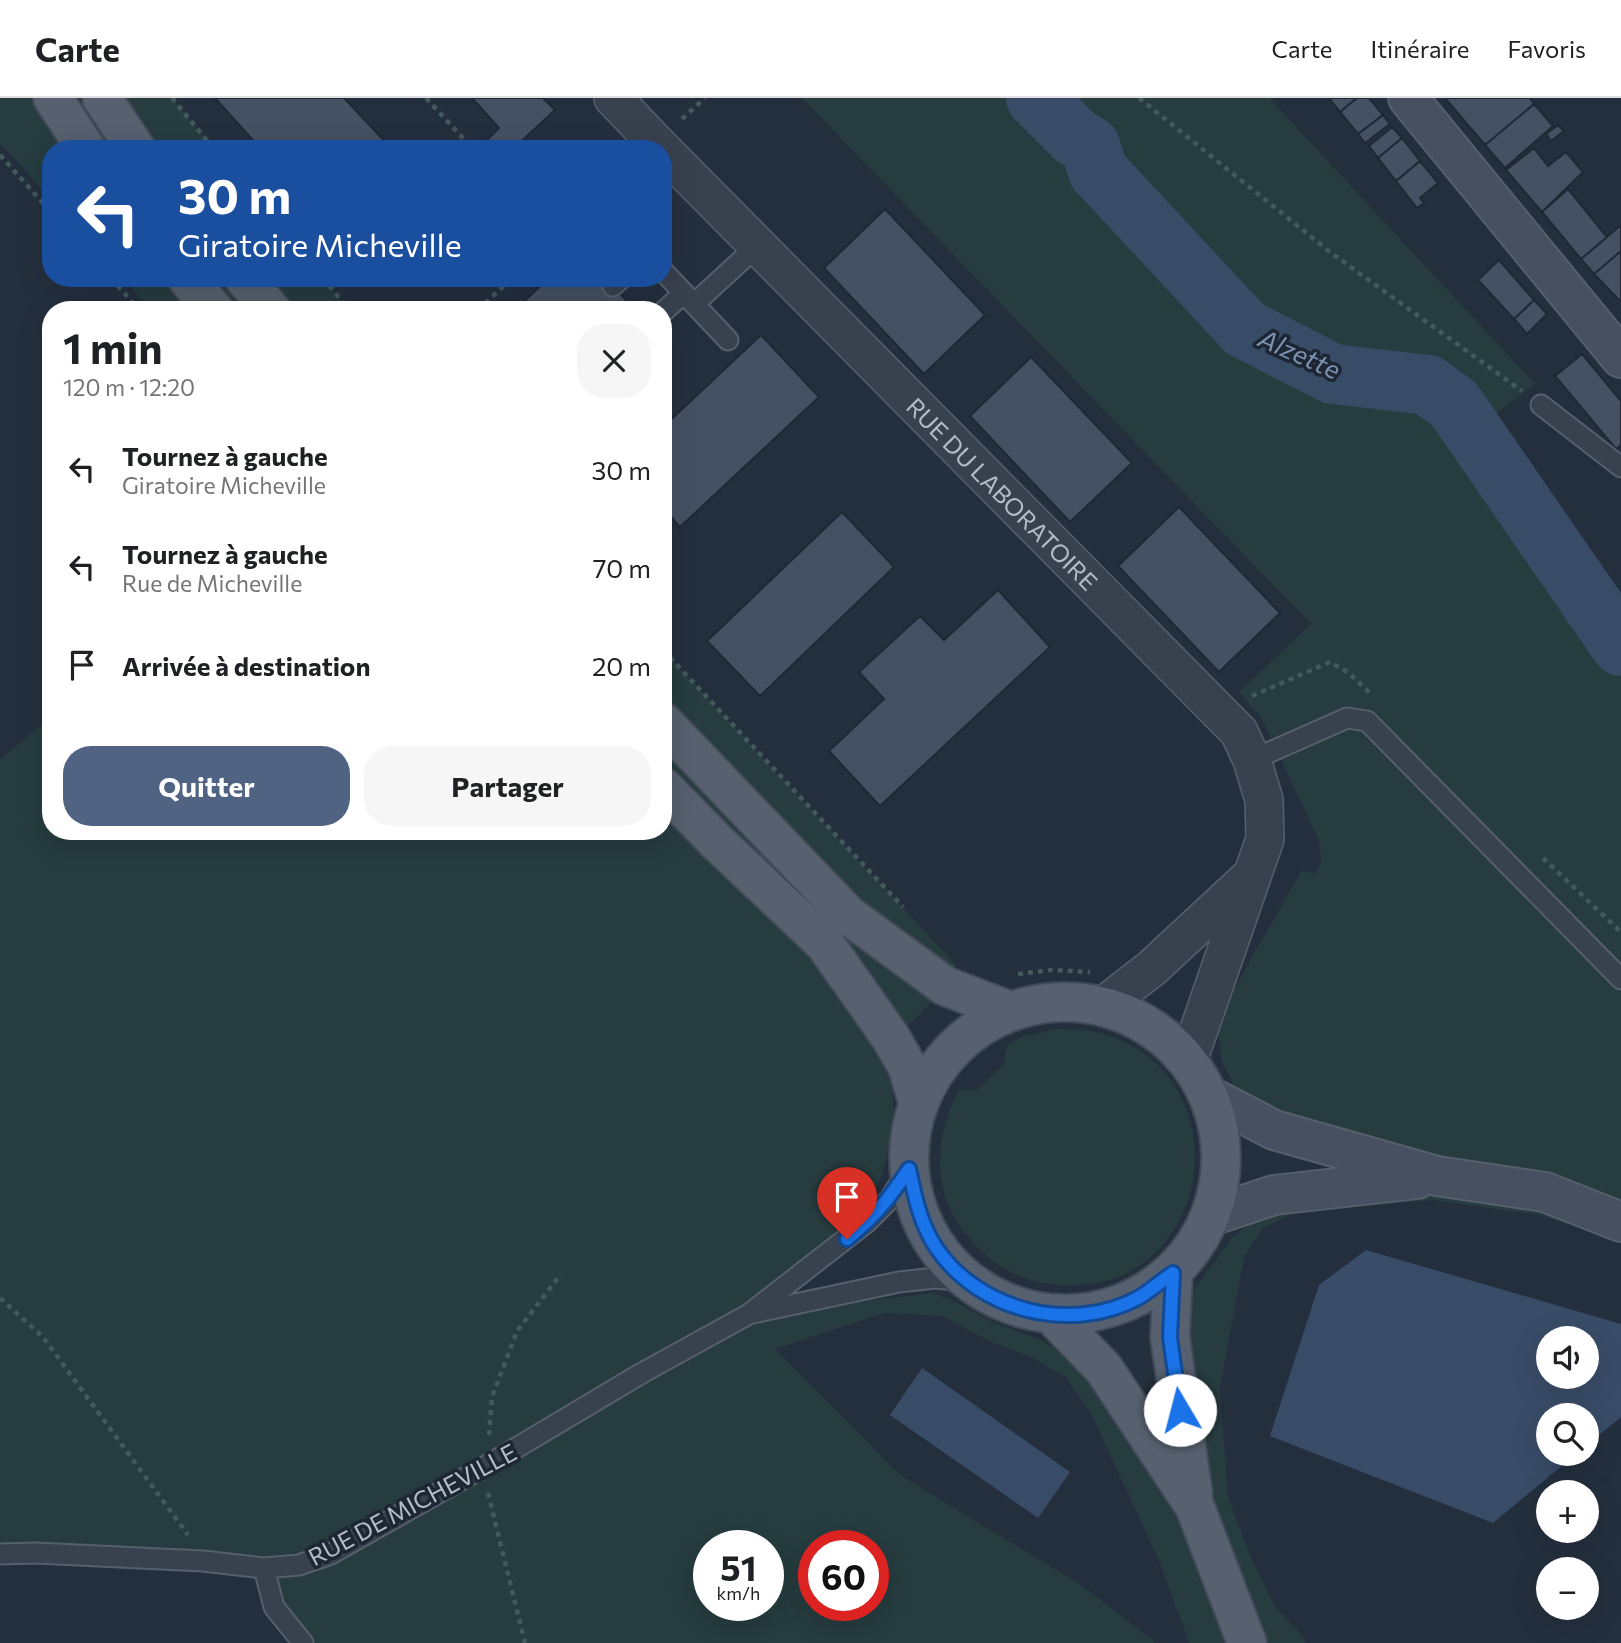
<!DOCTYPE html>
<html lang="fr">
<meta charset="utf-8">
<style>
body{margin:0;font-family:Commissioner,sans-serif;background:#f6f6f6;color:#202124;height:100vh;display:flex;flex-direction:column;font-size:26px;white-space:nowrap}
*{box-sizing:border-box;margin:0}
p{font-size:23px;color:#757577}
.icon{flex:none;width:38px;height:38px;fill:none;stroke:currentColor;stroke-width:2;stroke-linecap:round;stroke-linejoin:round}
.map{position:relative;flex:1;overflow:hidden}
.details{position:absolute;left:42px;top:203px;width:630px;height:539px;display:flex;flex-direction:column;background:#fff;border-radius:28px;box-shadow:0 7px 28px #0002}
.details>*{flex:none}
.banner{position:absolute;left:42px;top:42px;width:630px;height:147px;border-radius:28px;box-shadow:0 7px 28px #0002;background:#1a4fa0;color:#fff;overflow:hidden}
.buttons{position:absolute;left:1536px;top:1228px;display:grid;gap:14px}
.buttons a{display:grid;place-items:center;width:63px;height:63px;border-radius:50%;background:#fff;box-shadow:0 7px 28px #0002;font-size:35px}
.speed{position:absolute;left:693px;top:1432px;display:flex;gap:14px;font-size:35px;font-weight:700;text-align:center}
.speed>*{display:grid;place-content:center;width:91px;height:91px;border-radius:50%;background:#fff;box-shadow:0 7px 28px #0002;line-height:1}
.speed small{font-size:18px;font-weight:400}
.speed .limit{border:10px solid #d22;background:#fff;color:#111}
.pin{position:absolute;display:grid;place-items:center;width:60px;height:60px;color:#fff;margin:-72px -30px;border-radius:50% 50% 50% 0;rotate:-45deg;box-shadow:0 0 7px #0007}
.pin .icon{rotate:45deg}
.me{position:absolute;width:77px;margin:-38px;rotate:352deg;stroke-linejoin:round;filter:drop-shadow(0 0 5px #0008)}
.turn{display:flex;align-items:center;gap:24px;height:147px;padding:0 21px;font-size:32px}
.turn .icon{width:91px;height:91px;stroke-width:2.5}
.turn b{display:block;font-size:49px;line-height:60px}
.round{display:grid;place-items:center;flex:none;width:74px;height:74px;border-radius:28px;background:#f6f6f6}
.overview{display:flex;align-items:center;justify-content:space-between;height:119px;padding:0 21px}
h1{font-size:42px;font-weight:700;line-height:52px}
.action{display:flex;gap:14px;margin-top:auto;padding:14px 21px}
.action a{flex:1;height:80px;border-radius:28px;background:#506383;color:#fff;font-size:28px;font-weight:700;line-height:80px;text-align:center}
.action a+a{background:#f6f6f6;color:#202124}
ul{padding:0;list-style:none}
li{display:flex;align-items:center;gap:21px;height:98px;padding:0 21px}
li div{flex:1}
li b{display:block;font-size:26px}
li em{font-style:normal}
header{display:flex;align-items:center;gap:42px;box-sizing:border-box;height:98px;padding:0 35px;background:#fff;border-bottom:2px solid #e0e0e0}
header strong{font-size:33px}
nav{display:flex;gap:38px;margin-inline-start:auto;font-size:24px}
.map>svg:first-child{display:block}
</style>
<header>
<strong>Carte</strong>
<nav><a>Carte</a><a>Itinéraire</a><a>Favoris</a></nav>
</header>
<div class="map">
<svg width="1621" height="1545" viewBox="0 0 1621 1545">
<rect width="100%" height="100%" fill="#242f3e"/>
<path fill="#263c3f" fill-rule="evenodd" d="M 0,0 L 172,0 L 214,51 L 51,51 L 51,101 L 0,45 Z
M 802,0 L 1269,0 L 1535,286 L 1488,322 L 1621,494 L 1621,1145 L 1608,1138 L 1539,1117 L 1433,1102 L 1295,1114 L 1263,1130 L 1244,1160 L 1220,1289 L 1228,1399 L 1249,1455 L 1275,1509 L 1298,1533 L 1306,1545 L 1189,1545 L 1160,1465 L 1091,1315 L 1066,1280 L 1033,1260 L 991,1244 L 943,1218 L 884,1215 L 775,1251 L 900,1377 L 1084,1489 L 1156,1545 L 303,1545 L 264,1470 L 0,1456 L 0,662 L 51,618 L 51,733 L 663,733 L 663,552 L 956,867 C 934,908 912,927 872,951 C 878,960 885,970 889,980 C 901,1014 888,1066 873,1098 L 750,1216 L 933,1195 L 952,1202 L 995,1225 L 1041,1242 L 1069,1259 L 1194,1407 L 1187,1213 L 1195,1190 L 1230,1142 L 1252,1123 L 1278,1111 L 1435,1078 L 1254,1006 L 1234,987 L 1222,964 L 1218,937 L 1223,910 L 1302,772 L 1316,776 L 1321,763 L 1319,743 L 1262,621 L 1239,594 L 1311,526 ZM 709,1447 L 768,1447 L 768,1507 L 709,1507 ZM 814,1447 L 873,1447 L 873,1507 L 814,1507 Z
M 123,180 L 323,180 L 349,212 L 150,212 Z
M 1059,931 C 1071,932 1085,931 1096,934 C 1249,971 1215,1198 1061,1187 C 1016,1184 986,1164 960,1128 C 931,1088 936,1034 959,992 L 977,992 L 1004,966 L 1007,947 L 1023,938 Z"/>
<path fill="#394c67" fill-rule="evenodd" d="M 1366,1152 L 1621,1226 L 1621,1319 L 1587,1347 L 1587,1318 L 1549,1318 L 1549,1356 L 1576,1356 L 1493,1425 L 1270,1338 L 1319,1187 ZM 1549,1241 L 1587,1241 L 1587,1279 L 1549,1279 Z
M 922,1270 L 1070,1374 L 1038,1420 L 890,1317 Z"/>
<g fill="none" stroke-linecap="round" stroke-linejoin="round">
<path stroke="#394c67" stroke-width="60" d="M 1036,0 L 1075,39 L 1090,48 L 1098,73 L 1245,231 L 1333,276 L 1428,287 L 1454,306 L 1621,548"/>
</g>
<path fill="#455162" stroke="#1f2835" stroke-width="2" d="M 215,0 L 344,0 L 392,51 L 261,51 Z
M 472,0 L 543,0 L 555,12 L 513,51 L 492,51 L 485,44 L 499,30 Z
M 1329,0 L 1357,0 L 1340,14 Z
M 1357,0 L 1369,0 L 1383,17 L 1358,36 L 1340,14 Z
M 1445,0 L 1530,0 L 1534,6 L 1485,47 Z
M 1534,6 L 1553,28 L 1505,70 L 1485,47 Z
M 1383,17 L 1390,26 L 1365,45 L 1358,36 Z
M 1558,27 L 1564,33 L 1551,43 L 1546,36 Z
M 1392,29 L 1402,40 L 1378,60 L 1369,48 Z
M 1402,40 L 1420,63 L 1396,83 L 1378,60 Z
M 1534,50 L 1548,68 L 1566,54 L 1583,74 L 1542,114 L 1506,72 Z
M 1420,63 L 1438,85 L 1420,100 L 1424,105 L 1417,110 L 1396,83 Z
M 1568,91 L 1607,139 L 1581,161 L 1542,114 Z
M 885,111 L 985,217 L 924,276 L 824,170 Z
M 1621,127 L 1621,153 L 1594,176 L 1581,161 Z
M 1621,153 L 1621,204 L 1594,176 Z
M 1499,162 L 1534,202 L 1514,221 L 1478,182 Z
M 549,180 L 606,180 L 635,212 L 515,212 Z
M 1534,202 L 1547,216 L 1527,236 L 1514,221 Z
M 761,237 L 819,299 L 680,429 L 663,410 L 663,329 Z
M 1582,256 L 1621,303 L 1621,347 L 1616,351 L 1555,278 Z
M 1031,259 L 1132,365 L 1070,424 L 970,318 Z
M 1179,409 L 1280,515 L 1219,574 L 1118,468 Z
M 842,414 L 894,469 L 760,598 L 707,543 Z
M 998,492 L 1050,549 L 880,708 L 829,653 L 884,601 L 859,574 L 920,518 L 944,542 Z"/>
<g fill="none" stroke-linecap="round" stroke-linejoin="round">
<defs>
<path id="service" d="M 663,173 L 728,242
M 613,188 L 622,180
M 694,206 L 757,148
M 663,214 L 684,195
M 1541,307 L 1621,369
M 1252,662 L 1347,620 L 1367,623 L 1621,881
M 753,1215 L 899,1184 L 935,1180 L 968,1183
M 0,1456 L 36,1455 L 203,1463 L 264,1470 L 299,1467 L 331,1456 L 486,1368 L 642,1275 L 749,1216 L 866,1125 L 890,1101 L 909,1071
M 264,1470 L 274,1509 L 303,1545"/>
<g id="minor">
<path d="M 613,0 L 662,51"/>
<path id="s1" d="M 663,52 L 1239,634 L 1252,662 L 1264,702 L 1265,741 L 1188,963"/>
<path d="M 1103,908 L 1152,870 L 1249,780"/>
</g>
<path id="secondary" d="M 1408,0 L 1621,260
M 1209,998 L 1274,1032 L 1437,1078 L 1545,1094 L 1621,1124
M 1211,1118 L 1274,1097 L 1417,1081"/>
<path id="primary" d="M 53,0 L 86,51
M 102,0 L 136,51
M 187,180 L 214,212
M 244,180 L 271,212
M 663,624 L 848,817 L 945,888 L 1010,913
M 663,689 L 718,745 L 825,846 L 891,940 L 908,970 L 918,1004
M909 1060a156 156 0 1 1 312 0a156 156 0 1 1-312 0Z
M 1173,1175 L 1170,1239 L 1193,1396
M 1052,1217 L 1104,1271 L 1195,1409 L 1247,1545"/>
</defs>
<use href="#service" stroke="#565f6c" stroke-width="23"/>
<use href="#minor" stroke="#565f6c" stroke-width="40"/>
<use href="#secondary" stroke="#565f6c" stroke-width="42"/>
<use href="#primary" stroke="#414a57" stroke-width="42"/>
<path stroke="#44595c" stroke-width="4.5" stroke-dasharray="5 5" stroke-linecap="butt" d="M 172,0 L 214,51
M 426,0 L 473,51
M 1139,0 L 1330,154 L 1522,293
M 682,21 L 705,0
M 0,57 L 51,114
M 111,180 L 139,212
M 323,180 L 349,212
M 478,212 L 512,180
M 663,552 L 903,809
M 1252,598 L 1330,564 L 1349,575 L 1372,597
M 1543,760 L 1621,834
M 1018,876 L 1051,872 L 1090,874
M 0,1200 L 43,1239 L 188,1437
M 489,1337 L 492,1299 L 517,1233 L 561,1176
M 488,1395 L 525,1545"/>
<use href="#service" stroke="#38414e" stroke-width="19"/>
<use href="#minor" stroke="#38414e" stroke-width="37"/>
<use href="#secondary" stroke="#465061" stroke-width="38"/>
<use href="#primary" stroke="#56606e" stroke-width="38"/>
</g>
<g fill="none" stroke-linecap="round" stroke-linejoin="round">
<defs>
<path id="route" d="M 847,1141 C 874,1119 890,1100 909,1071 C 915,1099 920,1126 937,1151 C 980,1213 1071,1236 1138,1200 C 1150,1193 1161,1183 1173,1175 L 1170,1239 L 1180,1312"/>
</defs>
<use href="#route" stroke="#114b97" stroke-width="18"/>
<use href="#route" stroke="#1a73e8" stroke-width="12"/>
</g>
<g text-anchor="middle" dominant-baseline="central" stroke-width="7" stroke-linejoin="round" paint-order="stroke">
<g font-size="24" fill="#b4bcc9" stroke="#1d2633">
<text stroke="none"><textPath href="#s1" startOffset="483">RUE DU LABORATOIRE</textPath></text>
<text transform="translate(412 1406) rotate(-28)">RUE DE MICHEVILLE</text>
</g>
<g font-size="26" font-style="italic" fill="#7c92b1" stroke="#1d2633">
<text transform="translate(1300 255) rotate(24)">Alzette</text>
</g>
</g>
</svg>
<div class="buttons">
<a><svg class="icon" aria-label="sound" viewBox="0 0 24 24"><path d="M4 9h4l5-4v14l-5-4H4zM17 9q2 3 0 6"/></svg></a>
<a><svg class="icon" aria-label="search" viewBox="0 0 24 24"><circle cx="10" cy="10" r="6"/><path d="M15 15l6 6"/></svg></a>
<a>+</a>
<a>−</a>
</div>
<div class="speed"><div>51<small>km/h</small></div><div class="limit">60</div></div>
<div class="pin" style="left:847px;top:1141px;background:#d93025"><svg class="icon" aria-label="arrive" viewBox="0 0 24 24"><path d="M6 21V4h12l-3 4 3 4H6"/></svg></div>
<svg class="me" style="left:1180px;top:1312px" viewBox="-20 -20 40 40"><circle r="19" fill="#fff"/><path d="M0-13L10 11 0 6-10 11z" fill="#1a73e8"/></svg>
<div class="banner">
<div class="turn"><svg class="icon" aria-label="left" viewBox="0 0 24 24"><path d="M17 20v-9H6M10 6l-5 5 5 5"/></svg><div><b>30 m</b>Giratoire Micheville</div></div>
</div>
<section class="details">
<div class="overview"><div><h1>1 min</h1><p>120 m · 12:20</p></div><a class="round"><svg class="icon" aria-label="close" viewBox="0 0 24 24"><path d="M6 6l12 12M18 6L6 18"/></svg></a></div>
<ul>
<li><svg class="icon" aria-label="left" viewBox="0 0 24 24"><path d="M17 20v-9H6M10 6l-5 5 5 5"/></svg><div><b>Tournez à gauche</b><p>Giratoire Micheville</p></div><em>30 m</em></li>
<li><svg class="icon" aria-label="left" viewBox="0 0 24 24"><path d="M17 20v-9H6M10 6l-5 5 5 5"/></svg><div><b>Tournez à gauche</b><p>Rue de Micheville</p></div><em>70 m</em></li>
<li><svg class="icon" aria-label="arrive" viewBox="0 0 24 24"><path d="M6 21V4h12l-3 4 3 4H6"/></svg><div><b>Arrivée à destination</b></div><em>20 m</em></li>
</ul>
<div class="action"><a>Quitter</a><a>Partager</a></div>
</section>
</div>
